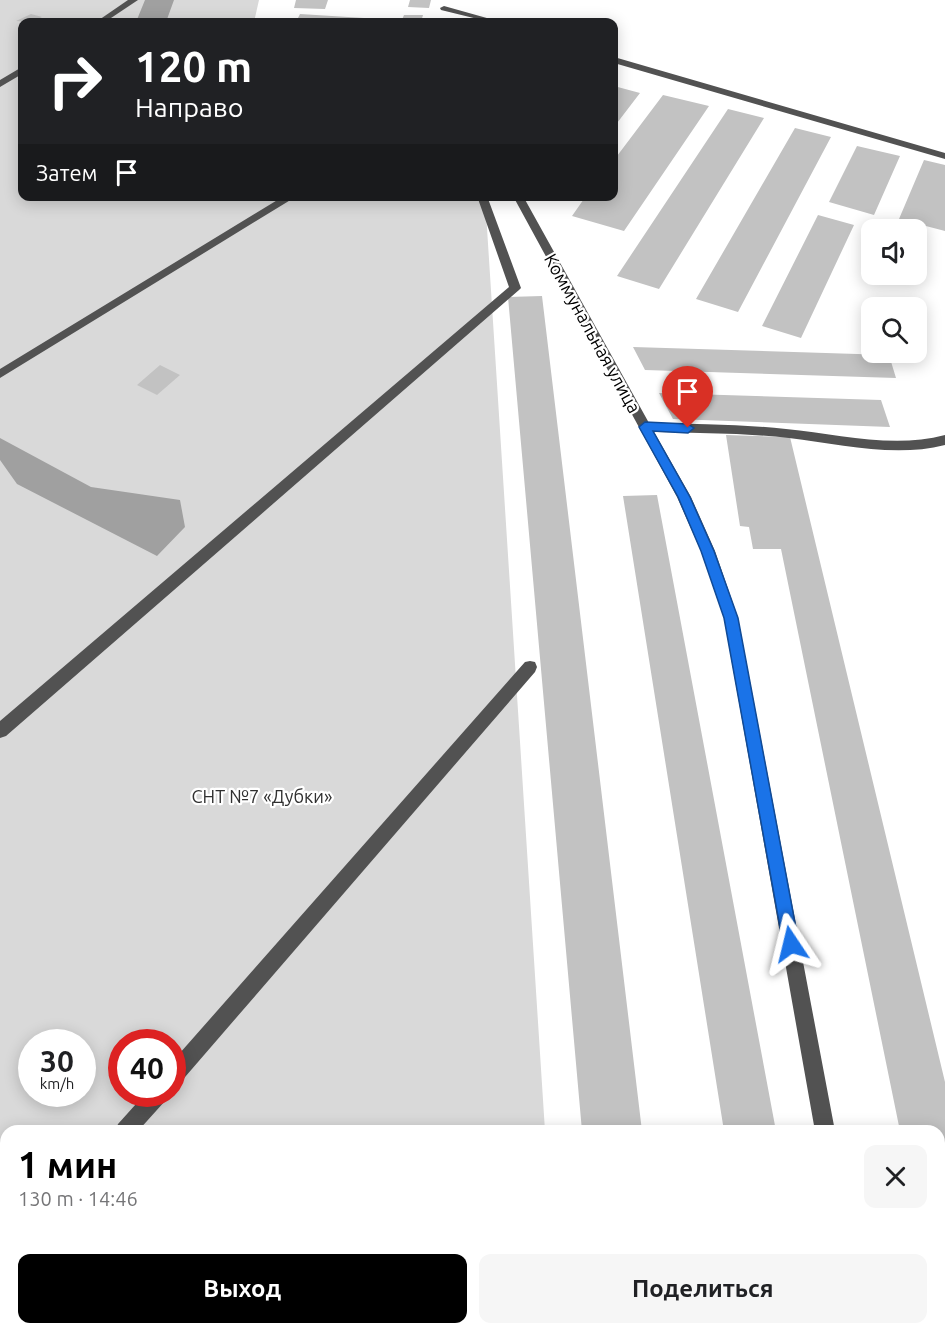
<!DOCTYPE html>
<html lang="ru">
<meta charset="utf-8">
<style>
body{margin:0;font-family:Ubuntu,sans-serif;background:#f6f6f6;color:#202124;height:100vh;display:flex;flex-direction:column;font-size:22px;white-space:nowrap}
*{box-sizing:border-box;margin:0}
p{font-size:20px;color:#757577}
.icon{flex:none;width:33px;height:33px;fill:none;stroke:currentColor;stroke-width:2;stroke-linecap:round;stroke-linejoin:round}
.map{position:relative;flex:1;overflow:hidden}
.details{position:absolute;left:0px;top:1125px;width:945px;height:210px;display:flex;flex-direction:column;background:#fff;border-radius:18px 18px 0 0;box-shadow:0 3px 15px #0003}
.details>*{flex:none}
.guide{position:absolute;left:18px;top:18px;width:600px;height:183px;border-radius:12px;box-shadow:0 3px 15px #0003;background:#202124;color:#fff;overflow:hidden}
.tools{position:absolute;left:861px;top:219px;display:grid;gap:12px}
.tools a{display:grid;place-items:center;width:66px;height:66px;border-radius:12px;background:#fff;box-shadow:0 3px 15px #0003;font-size:30px}
.speed{position:absolute;left:18px;top:1029px;display:flex;gap:12px;font-size:30px;font-weight:700;text-align:center}
.speed>*{display:grid;place-content:center;width:78px;height:78px;border-radius:50%;background:#fff;box-shadow:0 3px 15px #0003;line-height:1}
.speed small{font-size:15px;font-weight:400}
.speed .limit{border:9px solid #d22;background:#fff;color:#111}
.pin{position:absolute;display:grid;place-items:center;width:51px;height:51px;color:#fff;margin:-62px -26px;border-radius:50% 50% 50% 0;rotate:-45deg;box-shadow:0 0 6px #0007}
.pin .icon{rotate:45deg}
.me{position:absolute;width:66px;margin:-33px;rotate:350deg;stroke-linejoin:round;filter:drop-shadow(0 0 4px #0008)}
.turn{display:flex;align-items:center;gap:21px;height:126px;padding:0 18px;font-size:27px}
.turn .icon{width:78px;height:78px;stroke-width:2.5}
.turn b{display:block;font-size:42px;line-height:51px}
.then{display:flex;align-items:center;height:57px;padding:0 18px;background:#0003;gap:12px;font-size:22px}
.round{display:grid;place-items:center;flex:none;width:63px;height:63px;border-radius:12px;background:#f6f6f6}
.head{display:flex;align-items:center;justify-content:space-between;height:102px;padding:0 18px}
h1{font-size:36px;font-weight:600;line-height:45px;color:#000}
.cta{display:flex;gap:12px;margin-top:auto;padding:12px 18px}
.cta a{flex:1;height:69px;border-radius:12px;background:#000;color:#fff;font-size:24px;font-weight:600;line-height:69px;text-align:center}
.cta a+a{background:#f6f6f6;color:#202124}
.map>svg:first-child{display:block}
</style>
<div class="map">
<svg width="945" height="1335" viewBox="0 0 945 1335">
<rect width="100%" height="100%" fill="#fff"/>
<path fill="#d9d9d9" fill-rule="evenodd" d="M 0,0 L 259,0 L 254,22 L 22,22 L 22,196 L 485,197 L 545,1131 L 6,1131 L 6,1329 L 557,1329 L 558,1333 L 570,1335 L 0,1335 ZM 32,1042 L 82,1042 L 82,1094 L 32,1094 ZM 122,1042 L 172,1042 L 172,1094 L 122,1094 Z"/>
<path fill="#a0a0a0" d="M 145,0 L 174,0 L 166,22 L 136,22 Z
M 0,438 L 91,487 L 180,500 L 185,527 L 157,556 L 17,484 L 0,460 Z
M 304,1329 L 439,1329 L 438,1335 L 298,1335 Z"/>
<path fill="#c2c2c2" d="M 296,0 L 328,0 L 325,9 L 294,8 Z
M 410,0 L 431,0 L 429,8 L 408,7 Z
M 31,14 L 42,17 L 32,22 L 16,21 Z
M 300,14 L 380,19 L 378,22 L 296,22 Z
M 404,15 L 423,15 L 421,22 L 401,22 Z
M 614,86 L 640,93 L 614,127 Z
M 663,95 L 709,106 L 624,231 L 572,216 L 586,196 L 614,196 L 614,160 Z
M 728,109 L 764,118 L 659,289 L 617,276 Z
M 795,128 L 831,137 L 738,312 L 696,299 Z
M 857,146 L 900,156 L 874,215 L 829,202 Z
M 924,160 L 945,165 L 945,231 L 899,219 Z
M 818,215 L 854,225 L 801,338 L 762,326 Z
M 542,296 L 642,1131 L 582,1131 L 508,297 Z
M 633,347 L 889,355 L 896,378 L 645,370 Z
M 160,365 L 180,375 L 157,395 L 137,385 Z
M 659,393 L 881,400 L 890,427 L 673,419 Z
M 726,435 L 790,437 L 945,1082 L 945,1322 L 939,1300 L 939,1131 L 900,1131 L 781,549 L 753,549 L 749,527 L 740,526 Z
M 657,495 L 776,1131 L 724,1131 L 623,496 Z
M 762,1329 L 817,1329 L 818,1335 L 763,1335 Z"/>
<g fill="none" stroke-linecap="round" stroke-linejoin="round">
<path fill="#525252" fill-rule="evenodd" d="M 128,0 L 138,0 L 105,22 L 96,22 Z
M 444,6 L 501,22 L 490,22 L 441,10 L 440,8 Z
M 614,57 L 945,153 L 945,159 L 614,63 Z
M 22,67 L 22,74 L 0,87 L 0,80 Z
M 284,196 L 297,196 L 0,378 L 0,369 Z
M 477,196 L 487,196 L 521,288 L 519,290 L 6,736 L 0,738 L 0,721 L 509,287 Z
M 513,196 L 523,196 L 649,423 C 695,424 741,424 786,429 C 838,434 893,449 945,435 L 945,445 C 894,458 840,444 789,438 C 744,433 699,433 654,432 L 691,497 L 715,551 L 738,618 L 835,1131 L 815,1131 L 724,618 L 701,551 L 677,497 Z
M 530,661 L 535,662 L 537,667 L 535,672 L 179,1084 L 172,1086 L 172,1062 L 525,662 Z
M 145,1094 L 168,1094 L 165,1101 L 138,1131 L 115,1131 L 118,1124 Z
M 6,1256 L 6,1282 L 0,1285 L 0,1259 Z
M 851,1329 L 873,1329 L 874,1335 L 852,1335 Z"/>
</g>
<path fill="#1a73e8" stroke="#114b97" stroke-width="1.5" d="M 645,422 L 688,424 L 694,428 L 688,433 L 653,431 L 690,497 L 714,551 L 738,618 L 799,944 L 797,950 L 791,953 L 785,950 L 783,944 L 724,618 L 701,551 L 678,497 L 639,427 Z"/>
<g text-anchor="middle" dominant-baseline="central" stroke-width="4.5" stroke-linejoin="round" paint-order="stroke">
<g font-size="18" fill="#000" stroke="#fff">
<text transform="translate(593 333) rotate(61)">Коммунальная улица</text>
</g>
<g font-size="18" fill="#303030" stroke="#fff">
<text x="262" y="796">СНТ №7 «Дубки»</text>
</g>
</g>
</svg>
<div class="tools">
<a><svg class="icon" aria-label="sound" viewBox="0 0 24 24"><path d="M4 9h4l5-4v14l-5-4H4zM17 9q2 3 0 6"/></svg></a>
<a><svg class="icon" aria-label="search" viewBox="0 0 24 24"><circle cx="10" cy="10" r="6"/><path d="M15 15l6 6"/></svg></a>
</div>
<div class="speed"><div>30<small>km/h</small></div><div class="limit">40</div></div>
<div class="pin" style="left:688px;top:428px;background:#d93025"><svg class="icon" aria-label="arrive" viewBox="0 0 24 24"><path d="M6 21V4h12l-3 4 3 4H6"/></svg></div>
<svg class="me" style="left:791px;top:944px" viewBox="-20 -20 40 40"><path d="M0-17L14 15 0 8-14 15z" fill="#1a73e8" stroke="#fff" stroke-width="4"/></svg>
<div class="guide">
<div class="turn"><svg class="icon" aria-label="right" viewBox="0 0 24 24"><path d="M7 20v-9h11M14 6l5 5-5 5"/></svg><div><b>120 m</b>Направо</div></div>
<div class="then">Затем<svg class="icon" aria-label="arrive" viewBox="0 0 24 24"><path d="M6 21V4h12l-3 4 3 4H6"/></svg></div>
</div>
<section class="details">
<div class="head"><div><h1>1 мин</h1><p>130 m · 14:46</p></div><a class="round"><svg class="icon" aria-label="close" viewBox="0 0 24 24"><path d="M6 6l12 12M18 6L6 18"/></svg></a></div>
<div class="cta"><a>Выход</a><a>Поделиться</a></div>
</section>
</div>
